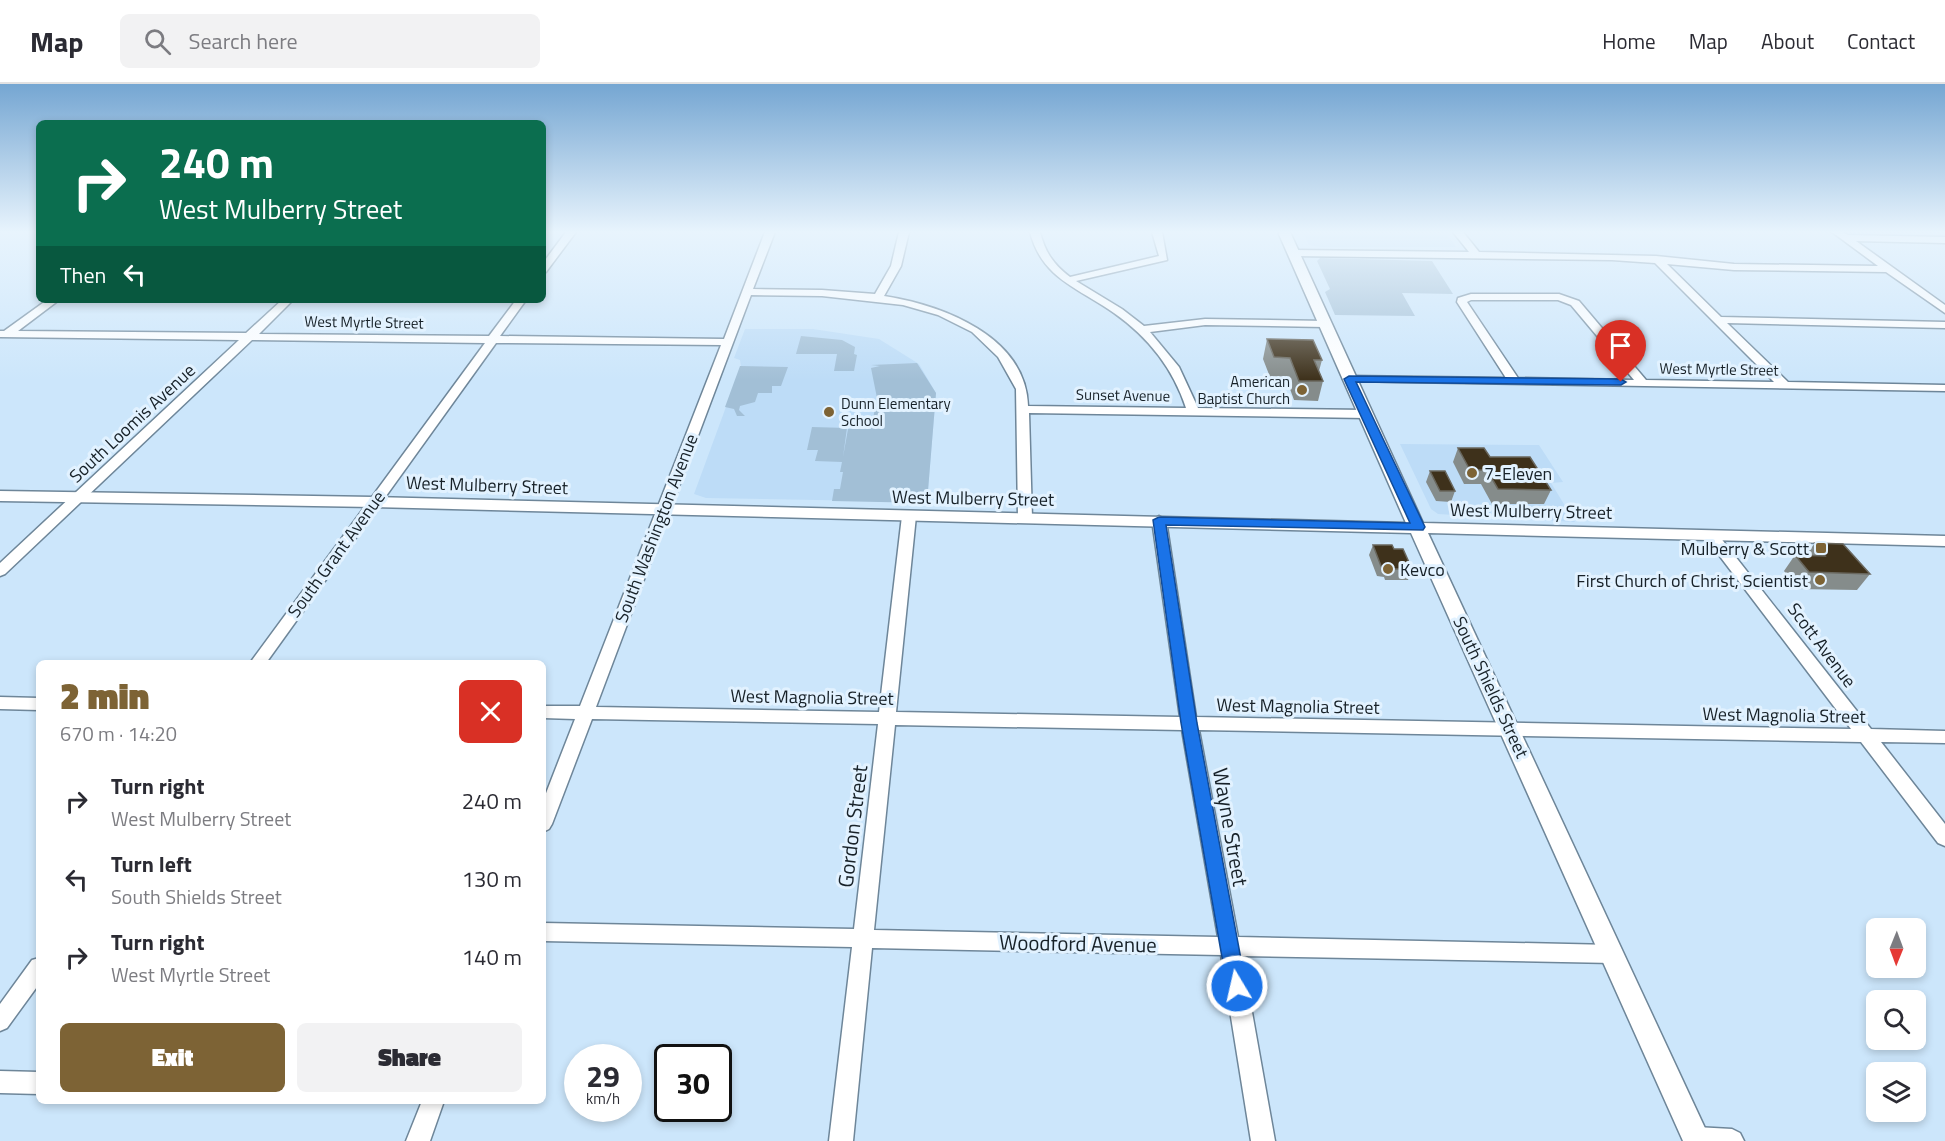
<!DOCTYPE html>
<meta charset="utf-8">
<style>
body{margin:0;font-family:"Titillium Web",sans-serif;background:#f2f2f3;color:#2b2b33;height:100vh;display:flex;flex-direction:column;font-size:22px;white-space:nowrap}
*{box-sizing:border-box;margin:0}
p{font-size:20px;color:#7c7c81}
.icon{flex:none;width:33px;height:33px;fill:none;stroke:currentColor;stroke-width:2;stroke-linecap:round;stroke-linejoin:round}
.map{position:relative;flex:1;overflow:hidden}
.side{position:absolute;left:36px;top:576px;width:510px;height:444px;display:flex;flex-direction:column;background:#fff;border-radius:9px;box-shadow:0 3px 9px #0003}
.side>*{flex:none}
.banner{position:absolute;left:36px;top:36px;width:510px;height:183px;border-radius:9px;box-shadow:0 3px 9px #0003;background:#0b6e4f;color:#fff;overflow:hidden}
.needle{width:39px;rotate:181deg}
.tools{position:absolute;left:1866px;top:834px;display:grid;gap:12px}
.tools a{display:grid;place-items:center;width:60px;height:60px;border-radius:9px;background:#fff;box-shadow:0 3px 9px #0003;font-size:30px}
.speed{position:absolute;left:564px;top:960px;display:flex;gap:12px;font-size:30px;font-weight:700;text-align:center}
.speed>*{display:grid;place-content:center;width:78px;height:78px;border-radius:50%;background:#fff;box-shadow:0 3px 9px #0003;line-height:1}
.speed small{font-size:15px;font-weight:400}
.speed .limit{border:3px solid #111;border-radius:9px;background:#fff;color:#111}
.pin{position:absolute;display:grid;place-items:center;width:51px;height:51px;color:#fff;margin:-62px -26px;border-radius:50% 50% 50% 0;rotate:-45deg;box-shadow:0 0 6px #0007}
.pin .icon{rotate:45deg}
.me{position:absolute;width:66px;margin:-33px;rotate:351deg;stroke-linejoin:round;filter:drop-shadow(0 0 4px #0008)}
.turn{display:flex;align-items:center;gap:21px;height:126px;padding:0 24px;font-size:27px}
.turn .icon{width:78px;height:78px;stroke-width:2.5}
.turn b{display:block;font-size:42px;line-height:51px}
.then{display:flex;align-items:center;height:57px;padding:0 24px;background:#0003;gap:12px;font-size:22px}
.round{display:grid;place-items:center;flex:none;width:63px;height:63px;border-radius:9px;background:#f2f2f3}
.headline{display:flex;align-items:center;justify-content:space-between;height:102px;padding:0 24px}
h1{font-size:36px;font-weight:800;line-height:45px;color:#7d6335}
.action{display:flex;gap:12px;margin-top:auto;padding:12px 24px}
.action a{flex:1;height:69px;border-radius:9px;background:#7d6335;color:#fff;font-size:24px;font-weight:800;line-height:69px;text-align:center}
.action a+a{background:#f2f2f3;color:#2b2b33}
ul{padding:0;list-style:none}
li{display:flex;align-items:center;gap:18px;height:78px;padding:0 24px}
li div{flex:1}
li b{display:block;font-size:22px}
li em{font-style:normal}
header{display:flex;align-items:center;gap:36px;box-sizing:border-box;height:84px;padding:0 30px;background:#fff;border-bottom:2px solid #e1e1e2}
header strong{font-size:28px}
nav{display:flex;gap:33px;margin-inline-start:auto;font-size:21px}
.search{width:420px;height:54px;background:#f2f2f3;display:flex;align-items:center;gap:15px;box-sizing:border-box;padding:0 21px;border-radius:9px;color:#7c7c81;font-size:22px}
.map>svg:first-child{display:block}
</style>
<header>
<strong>Map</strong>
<div class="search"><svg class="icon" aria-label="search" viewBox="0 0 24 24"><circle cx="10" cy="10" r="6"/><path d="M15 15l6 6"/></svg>Search here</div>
<nav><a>Home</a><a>Map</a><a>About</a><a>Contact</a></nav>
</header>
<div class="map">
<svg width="1945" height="1057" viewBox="0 0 1945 1057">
<rect width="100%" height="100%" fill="#cce6fb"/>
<path fill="#bddcf7" d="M 1303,148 L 1445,148 L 1456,163 L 1320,163 L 1309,161 Z
M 1849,148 L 1945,148 L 1945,153 L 1854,152 Z
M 745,245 L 813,245 L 879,255 L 919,280 L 936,309 L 927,418 L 706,414 L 694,410 L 741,282 L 740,276 L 734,274 Z
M 1400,360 L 1539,361 L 1563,398 L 1551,399 L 1575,438 L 1438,430 L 1431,425 Z"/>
<path fill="#a2bfd6" d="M 1320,174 L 1432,177 L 1453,210 L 1402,209 L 1415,232 L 1335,231 L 1325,208 L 1330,205 L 1317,177 Z
M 801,252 L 842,256 L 855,263 L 854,270 L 857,271 L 854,287 L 834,287 L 837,270 L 796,270 Z
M 917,279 L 936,309 L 927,419 L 832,417 L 834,405 L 840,405 L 843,388 L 840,388 L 842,378 L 815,377 L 818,366 L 807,366 L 812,343 L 847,344 L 843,373 L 848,345 L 871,345 L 877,314 L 871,284 L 880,282 L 871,281 Z
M 740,282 L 788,283 L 781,302 L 772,302 L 772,309 L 758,309 L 755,318 L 740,322 L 739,326 L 745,332 L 737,332 L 734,325 L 725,323 Z"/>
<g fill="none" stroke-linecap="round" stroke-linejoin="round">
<defs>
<path id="minor" d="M 566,148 L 576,148 L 546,188 L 543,189 L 543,179 Z
M 765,148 L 775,148 L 753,205 L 822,206 L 875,210 L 891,182 L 899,148 L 909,148 L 901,182 L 884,212 C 942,221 1026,252 1028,322 L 1186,324 C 1173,284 1148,253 1114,229 C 1079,204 1042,195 1030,148 L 1040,148 C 1045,168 1053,180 1070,193 L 1159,172 L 1152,148 L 1162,148 L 1167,176 L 1076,197 L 1122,225 L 1144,242 L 1205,235 L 1325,237 L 1330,240 L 1325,243 L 1205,241 L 1150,248 L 1179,283 L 1198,324 L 1366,326 L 1372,330 L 1366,334 L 1029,329 L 1032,434 L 1025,438 L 1018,434 L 1016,305 L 998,273 L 972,248 L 938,231 L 903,221 L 822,212 L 751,211 L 596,623 L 879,628 L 902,432 L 909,428 L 916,432 L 896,628 L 1180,633 L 1152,436 L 1159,432 L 1166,436 L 1196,633 L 1851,645 L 1706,454 L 1704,451 L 1706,448 L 1716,448 L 1871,645 L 1945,647 L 1945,659 L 1881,658 L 1945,740 L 1945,762 L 1938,759 L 1861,658 L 1199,646 L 1238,853 L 1613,861 L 1620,863 L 1623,870 L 1620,877 L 1613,879 L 1242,872 L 1275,1057 L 1251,1057 L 1221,871 L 872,864 L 853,1057 L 829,1057 L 852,863 L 543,857 L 543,839 L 854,845 L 878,640 L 592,635 L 552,740 L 549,745 L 543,748 L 543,717 L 575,635 L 543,634 L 543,622 L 580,622 L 721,261 L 496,259 L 266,579 L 250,579 L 485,259 L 252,256 L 5,490 L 0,492 L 0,479 L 239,256 L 0,253 L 0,247 L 4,247 L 47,216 L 59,216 L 18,247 L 246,249 L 282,216 L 293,216 L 259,250 L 489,252 L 516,216 L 526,216 L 500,252 L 724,255 ZM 895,641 L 1182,646 L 1218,853 L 874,846 Z
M 1453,148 L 1463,148 L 1479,168 L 1656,172 L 1734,180 L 1878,182 L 1832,148 L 1843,148 L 1848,151 L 1945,153 L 1945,159 L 1856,157 L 1945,221 L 1945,229 L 1886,188 L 1734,186 L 1667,180 L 1721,233 L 1945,238 L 1945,244 L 1727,239 L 1788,298 L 1945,301 L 1945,307 L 1345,297 L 1343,295 L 1349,292 L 1506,294 L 1457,218 L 1458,214 L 1471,210 L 1559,210 L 1579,217 L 1646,296 L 1774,298 L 1655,179 L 1612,176 L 1294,172 L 1289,169 L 1294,166 L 1469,168 ZM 1471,216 L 1558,216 L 1571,221 L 1634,296 L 1518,294 L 1467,218 Z
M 0,613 L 39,614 L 39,626 L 0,625 Z
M 39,874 L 39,900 L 7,944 L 0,947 L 0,920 L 32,876 Z
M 0,987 L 39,988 L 39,1010 L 0,1009 Z
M 422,1017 L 444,1017 L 430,1057 L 406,1057 Z
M 1696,1043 L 1732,1045 L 1740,1049 L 1744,1057 L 1686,1057 L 1688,1046 Z"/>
<path id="major" d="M 1278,148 L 1290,148 L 1423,439 L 1945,452 L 1945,462 L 1428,449 L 1711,1057 L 1683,1057 L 1411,449 L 373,423 L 0,417 L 0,407 L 373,413 L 1406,439 Z"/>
</defs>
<use href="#minor" stroke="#6e8699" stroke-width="3"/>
<use href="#major" stroke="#6e8699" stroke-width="3"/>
<use href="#minor" fill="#fff" fill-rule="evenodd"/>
<use href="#major" fill="#fff" fill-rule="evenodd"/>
</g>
<path fill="#858c8b" d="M 1267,255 L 1322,276 L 1319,287 L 1323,297 L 1318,317 L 1294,316 L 1286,294 L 1270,293 L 1263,275 Z
M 1458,364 L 1551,406 L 1544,420 L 1492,420 L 1481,400 L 1464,400 L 1453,378 Z
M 1430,387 L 1455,407 L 1451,418 L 1436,417 L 1426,398 Z
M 1815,459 L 1870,490 L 1857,506 L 1797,505 L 1784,487 L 1795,471 L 1806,471 Z
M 1373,461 L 1394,465 L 1412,485 L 1408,496 L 1385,496 L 1384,493 L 1377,492 L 1369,471 Z"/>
<path fill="#3e311b" stroke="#69675e" stroke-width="1.5" d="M 1267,255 L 1313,256 L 1322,276 L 1314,276 L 1323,297 L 1299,297 L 1290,274 L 1274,273 Z
M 1458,364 L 1484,364 L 1490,373 L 1530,373 L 1551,406 L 1498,405 L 1487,386 L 1470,386 Z
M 1430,387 L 1445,387 L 1455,407 L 1440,407 Z
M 1815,459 L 1843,460 L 1870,490 L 1809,488 L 1795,471 L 1825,472 Z
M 1373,461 L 1392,461 L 1394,465 L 1403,465 L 1412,485 L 1389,485 L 1387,482 L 1381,482 Z"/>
<linearGradient id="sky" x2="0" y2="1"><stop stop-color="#75a6d2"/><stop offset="0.5" stop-color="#e8f4fd"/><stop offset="1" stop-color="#e8f4fd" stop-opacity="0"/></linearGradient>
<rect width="1945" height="296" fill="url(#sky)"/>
<path fill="#1a73e8" stroke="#114b97" stroke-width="1.5" d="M 1349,292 L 1621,295 L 1626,298 L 1621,301 L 1356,298 L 1425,443 L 1423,446 L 1166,441 L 1197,639 L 1246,902 L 1244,908 L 1237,911 L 1230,908 L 1227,902 L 1181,639 L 1153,436 L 1159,433 L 1410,439 L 1344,295 Z"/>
<g fill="#7d6335" stroke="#e2f2ff" stroke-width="2">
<circle cx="1302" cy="306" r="6"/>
<circle cx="829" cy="328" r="6"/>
<circle cx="1472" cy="389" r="6"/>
<rect x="1815" y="458" width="12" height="12" rx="3"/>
<circle cx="1388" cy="485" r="6"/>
<circle cx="1820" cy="496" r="6"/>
</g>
<g text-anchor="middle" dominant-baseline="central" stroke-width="6" stroke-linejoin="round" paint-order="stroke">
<g font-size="15" fill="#172128" stroke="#e2f2ff">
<text transform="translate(364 238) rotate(1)">West Myrtle Street</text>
<text transform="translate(1719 285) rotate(1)">West Myrtle Street</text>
<text transform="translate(1123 311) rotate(1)">Sunset Avenue</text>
</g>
<g font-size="15" fill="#172128" stroke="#e2f2ff" text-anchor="end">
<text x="1290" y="297">American<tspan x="1290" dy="17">Baptist Church</tspan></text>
<text x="841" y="319" text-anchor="start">Dunn Elementary<tspan x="841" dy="17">School</tspan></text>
</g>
<g font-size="18" fill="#172128" stroke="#e2f2ff">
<text transform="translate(132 339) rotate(-43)">South Loomis Avenue</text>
<text transform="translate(487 401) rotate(2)">West Mulberry Street</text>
<text transform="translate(973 414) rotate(1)">West Mulberry Street</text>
<text transform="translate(1531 427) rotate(1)">West Mulberry Street</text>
<text transform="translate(656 444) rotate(-69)">South Washington Avenue</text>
<text transform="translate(336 470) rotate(-54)">South Grant Avenue</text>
<text transform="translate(1822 561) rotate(53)">Scott Avenue</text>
<text transform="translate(1491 603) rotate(65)">South Shields Street</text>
<text transform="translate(812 613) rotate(1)">West Magnolia Street</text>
<text transform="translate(1298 622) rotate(1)">West Magnolia Street</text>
<text transform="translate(1784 631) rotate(1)">West Magnolia Street</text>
</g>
<g font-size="18" fill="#172128" stroke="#e2f2ff" text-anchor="start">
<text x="1484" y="389">7-Eleven</text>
<text x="1809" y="464" text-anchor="end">Mulberry &amp; Scott</text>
<text x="1400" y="485">Kevco</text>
<text x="1808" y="496" text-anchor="end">First Church of Christ, Scientist</text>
</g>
<g font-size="21" fill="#172128" stroke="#e2f2ff">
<text transform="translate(852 742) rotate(-83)">Gordon Street</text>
<text transform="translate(1231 743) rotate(80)">Wayne Street</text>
<text transform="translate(1078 859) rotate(1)">Woodford Avenue</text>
</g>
</g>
</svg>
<div class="tools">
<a><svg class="needle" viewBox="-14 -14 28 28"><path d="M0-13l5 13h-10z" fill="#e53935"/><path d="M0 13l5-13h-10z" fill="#7c7c81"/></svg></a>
<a><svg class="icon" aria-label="search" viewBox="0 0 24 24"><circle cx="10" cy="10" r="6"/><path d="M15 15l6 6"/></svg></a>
<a><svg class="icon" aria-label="layers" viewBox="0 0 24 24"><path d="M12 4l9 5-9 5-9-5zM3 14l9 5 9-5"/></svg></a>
</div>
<div class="speed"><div>29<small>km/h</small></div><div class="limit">30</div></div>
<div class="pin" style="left:1621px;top:298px;background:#d93025"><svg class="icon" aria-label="arrive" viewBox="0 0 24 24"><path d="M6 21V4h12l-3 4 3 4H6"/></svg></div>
<svg class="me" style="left:1237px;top:902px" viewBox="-20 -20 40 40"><circle r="17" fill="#1a73e8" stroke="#fff" stroke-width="3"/><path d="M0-11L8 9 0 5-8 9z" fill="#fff"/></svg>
<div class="banner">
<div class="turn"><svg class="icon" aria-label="right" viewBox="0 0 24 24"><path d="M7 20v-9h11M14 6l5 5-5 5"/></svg><div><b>240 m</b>West Mulberry Street</div></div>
<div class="then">Then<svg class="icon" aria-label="left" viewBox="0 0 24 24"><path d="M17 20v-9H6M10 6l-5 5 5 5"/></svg></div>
</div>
<section class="side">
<div class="headline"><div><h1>2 min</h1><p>670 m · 14:20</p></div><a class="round" style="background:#d93025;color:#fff"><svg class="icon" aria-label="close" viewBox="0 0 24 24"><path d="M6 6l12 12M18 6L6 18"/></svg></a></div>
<ul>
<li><svg class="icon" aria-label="right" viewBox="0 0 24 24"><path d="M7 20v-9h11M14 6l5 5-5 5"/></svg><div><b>Turn right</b><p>West Mulberry Street</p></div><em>240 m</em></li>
<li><svg class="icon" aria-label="left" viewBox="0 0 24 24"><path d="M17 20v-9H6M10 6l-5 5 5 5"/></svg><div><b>Turn left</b><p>South Shields Street</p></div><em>130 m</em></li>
<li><svg class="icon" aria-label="right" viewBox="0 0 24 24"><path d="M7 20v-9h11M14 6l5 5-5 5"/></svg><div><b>Turn right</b><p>West Myrtle Street</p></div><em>140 m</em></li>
</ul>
<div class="action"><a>Exit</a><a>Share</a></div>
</section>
</div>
